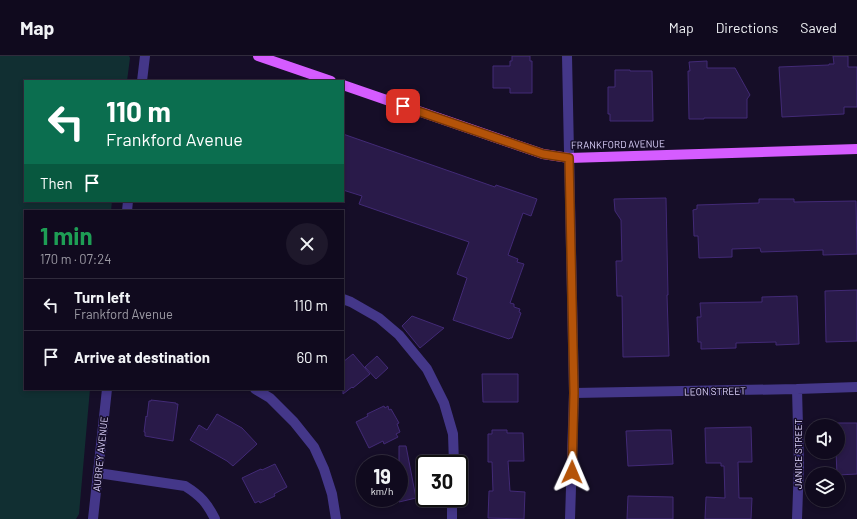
<!DOCTYPE html>
<meta charset="utf-8">
<style>
body{margin:0;font-family:Barlow,sans-serif;background:#1e182b;color:#f1f3f6;height:100vh;display:flex;flex-direction:column;font-size:15px;white-space:nowrap}
*{box-sizing:border-box;margin:0}
p{font-size:13px;color:#9c9aa4}
.icon{flex:none;width:22px;height:22px;fill:none;stroke:currentColor;stroke-width:2;stroke-linecap:round;stroke-linejoin:round}
.map{position:relative;flex:1;overflow:hidden}
.panel{position:absolute;left:24px;top:154px;width:320px;height:180px;display:flex;flex-direction:column;background:#100a1e;border-radius:0px;box-shadow:0 2px 6px #0003,0 0 0 1px #302b3c}
.panel>*{flex:none}
.banner{position:absolute;left:24px;top:24px;width:320px;height:122px;border-radius:0px;box-shadow:0 2px 6px #0003,0 0 0 1px #302b3c;background:#0b6e4f;color:#fff;overflow:hidden}
.tools{position:absolute;left:805px;top:363px;display:grid;gap:8px}
.tools a{display:grid;place-items:center;width:40px;height:40px;border-radius:50%;background:#100a1e;box-shadow:0 2px 6px #0003,0 0 0 1px #302b3c;font-size:20px}
.speed{position:absolute;left:356px;top:399px;display:flex;gap:8px;font-size:20px;font-weight:700;text-align:center}
.speed>*{display:grid;place-content:center;width:52px;height:52px;border-radius:50%;background:#100a1e;box-shadow:0 2px 6px #0003,0 0 0 1px #302b3c;line-height:1}
.speed small{font-size:10px;font-weight:400}
.speed .limit{border:2px solid #111;border-radius:6px;background:#fff;color:#111}
.pin{position:absolute;display:grid;place-items:center;width:34px;height:34px;color:#fff;margin:-17px;border-radius:8px;box-shadow:0 2px 6px #0006}
.me{position:absolute;width:44px;margin:-22px;rotate:1deg;stroke-linejoin:round;filter:drop-shadow(0 0 3px #0008)}
.turn{display:flex;align-items:center;gap:14px;height:84px;padding:0 16px;font-size:18px}
.turn .icon{width:52px;height:52px;stroke-width:2.5}
.turn b{display:block;font-size:28px;line-height:34px}
.then{display:flex;align-items:center;height:38px;padding:0 16px;background:#0003;gap:8px;font-size:15px}
.round{display:grid;place-items:center;flex:none;width:42px;height:42px;border-radius:21px;background:#1e182b}
.summary{display:flex;align-items:center;justify-content:space-between;height:68px;padding:0 16px}
h1{font-size:24px;font-weight:700;line-height:30px;color:#1e9e55}
ul{padding:0;list-style:none}
li{display:flex;align-items:center;gap:12px;height:52px;padding:0 16px;border-top:1px solid #302b3c}
li div{flex:1}
li b{display:block;font-size:15px}
li em{font-style:normal}
header{display:flex;align-items:center;gap:24px;box-sizing:border-box;height:56px;padding:0 20px;background:#100a1e;border-bottom:1px solid #302b3c}
header strong{font-size:19px}
nav{display:flex;gap:22px;margin-inline-start:auto;font-size:14px}
.map>svg:first-child{display:block}
</style>
<header>
<strong>Map</strong>
<nav><a>Map</a><a>Directions</a><a>Saved</a></nav>
</header>
<div class="map">
<svg width="857" height="463" viewBox="0 0 857 463">
<rect width="100%" height="100%" fill="#160e28"/>
<path fill="#112f32" d="M 0,0 L 129,0 L 130,2 L 127,25 L 25,25 L 25,145 L 112,145 L 111,155 L 25,155 L 25,333 L 90,333 L 79,458 L 76,463 L 0,463 Z"/>
<path fill="#291a49" stroke="#422a76" d="M 512,0 L 530,0 L 530,5 L 532,5 L 532,37 L 510,37 L 510,32 L 493,32 L 493,10 L 510,10 L 510,5 L 512,5 Z
M 833,0 L 848,0 L 848,11 L 857,11 L 857,51 L 844,51 L 844,58 L 782,61 L 779,11 L 829,9 L 829,8 L 834,8 Z
M 707,5 L 707,12 L 735,12 L 750,39 L 747,43 L 747,62 L 704,62 L 704,63 L 689,63 L 688,15 L 690,15 L 689,6 Z
M 615,14 L 630,14 L 630,15 L 652,15 L 653,65 L 610,65 L 610,58 L 608,58 L 608,31 L 615,31 Z
M 343,78 L 495,131 L 496,129 L 537,143 L 531,160 L 523,157 L 508,199 L 518,203 L 517,206 L 524,208 L 510,247 L 514,248 L 514,251 L 520,253 L 519,256 L 521,257 L 512,282 L 510,282 L 509,283 L 453,264 L 467,222 L 457,218 L 469,186 L 359,148 L 362,140 L 343,134 Z
M 666,142 L 668,239 L 667,239 L 669,300 L 623,301 L 622,240 L 617,240 L 616,205 L 622,205 L 621,164 L 615,155 L 614,143 Z
M 759,143 L 794,143 L 794,146 L 856,145 L 857,198 L 823,199 L 823,194 L 761,196 L 760,192 L 732,193 L 732,201 L 699,202 L 698,180 L 694,180 L 693,154 L 697,153 L 697,149 L 759,147 Z
M 857,234 L 857,285 L 826,286 L 825,235 Z
M 797,240 L 799,288 L 776,289 L 776,286 L 736,287 L 736,292 L 701,293 L 701,286 L 698,286 L 697,261 L 701,261 L 700,247 L 762,246 L 762,241 Z
M 412,260 L 444,272 L 420,292 L 402,270 Z
M 353,298 L 370,318 L 353,332 L 352,331 L 343,338 L 343,306 Z
M 377,300 L 388,312 L 376,323 L 365,311 Z
M 482,318 L 518,318 L 518,346 L 483,346 Z
M 151,344 L 176,347 L 176,348 L 178,348 L 173,385 L 145,380 L 145,376 L 144,376 L 146,360 L 147,361 L 149,345 L 151,345 Z
M 384,350 L 385,352 L 388,350 L 389,354 L 391,353 L 399,367 L 397,368 L 400,376 L 396,378 L 398,381 L 384,388 L 383,385 L 369,392 L 356,366 L 368,360 L 367,358 Z
M 217,358 L 242,372 L 257,388 L 233,410 L 227,405 L 190,384 L 199,369 L 207,374 Z
M 835,367 L 857,367 L 857,418 L 838,419 L 838,418 L 837,418 L 836,396 L 838,396 L 838,370 L 835,370 Z
M 751,371 L 752,406 L 738,406 L 739,442 L 752,442 L 751,463 L 705,463 L 706,441 L 725,442 L 724,410 L 721,410 L 721,407 L 706,407 L 705,372 Z
M 492,374 L 507,374 L 507,377 L 523,377 L 524,405 L 508,405 L 510,435 L 525,436 L 524,463 L 488,462 L 489,435 L 493,435 L 492,406 L 488,406 L 488,378 L 492,378 Z
M 657,374 L 671,374 L 673,408 L 628,410 L 626,375 Z
M 399,390 L 406,390 L 416,442 L 399,446 Z
M 275,408 L 287,431 L 274,438 L 275,440 L 260,447 L 259,445 L 255,447 L 242,422 L 261,413 L 262,414 Z
M 628,440 L 673,441 L 673,463 L 627,463 Z"/>
<g fill="none" stroke-linecap="round" stroke-linejoin="round">
<path stroke="#443789" stroke-width="10" d="M 343,243 L 351,246 L 379,262 L 399,279 L 427,313 L 444,347 L 453,378 L 454,408
M 98,417 L 185,430 C 201,440 207,447 215,463
M 452,463 L 452,442"/>
<path stroke="#443789" stroke-width="10" d="M 567,0 L 574,337 L 570,463
M 142,25 L 145,0
M 127,155 L 128,145
M 255,333 L 270,342 L 294,366 L 314,391 L 324,413 L 332,438 L 336,463
M 797,333 L 799,409 L 797,463
M 574,337 L 797,333 L 857,331
M 93,463 L 107,333"/>
<path stroke="#d55cff" stroke-width="10" d="M 258,0 L 331,25
M 343,29 L 543,98 L 569,102 L 857,93"/>
</g>
<g fill="none" stroke-linecap="round" stroke-linejoin="round">
<defs>
<path id="route" d="M 403,50 L 543,98 L 569,102 L 574,337 L 572,416"/>
</defs>
<use href="#route" stroke="#753606" stroke-width="10"/>
<use href="#route" stroke="#b45309" stroke-width="7"/>
</g>
<g text-anchor="middle" dominant-baseline="central" stroke-width="3" stroke-linejoin="round" paint-order="stroke">
<g font-size="10" fill="#dfd5ff" stroke="#160e28">
<text transform="translate(618 88) rotate(-1)">FRANKFORD AVENUE</text>
<text transform="translate(715 335) rotate(-1)">LEON STREET</text>
<text transform="translate(100 398) rotate(-84)">AUBREY AVENUE</text>
<text transform="translate(798 398) rotate(-90)">JANICE STREET</text>
</g>
</g>
</svg>
<div class="tools">
<a><svg class="icon" aria-label="sound" viewBox="0 0 24 24"><path d="M4 9h4l5-4v14l-5-4H4zM17 9q2 3 0 6"/></svg></a>
<a><svg class="icon" aria-label="layers" viewBox="0 0 24 24"><path d="M12 4l9 5-9 5-9-5zM3 14l9 5 9-5"/></svg></a>
</div>
<div class="speed"><div>19<small>km/h</small></div><div class="limit">30</div></div>
<div class="pin" style="left:403px;top:50px;background:#d93025"><svg class="icon" aria-label="arrive" viewBox="0 0 24 24"><path d="M6 21V4h12l-3 4 3 4H6"/></svg></div>
<svg class="me" style="left:572px;top:416px" viewBox="-20 -20 40 40"><path d="M0-17L14 15 0 8-14 15z" fill="#b45309" stroke="#fff" stroke-width="4"/></svg>
<div class="banner">
<div class="turn"><svg class="icon" aria-label="left" viewBox="0 0 24 24"><path d="M17 20v-9H6M10 6l-5 5 5 5"/></svg><div><b>110 m</b>Frankford Avenue</div></div>
<div class="then">Then<svg class="icon" aria-label="arrive" viewBox="0 0 24 24"><path d="M6 21V4h12l-3 4 3 4H6"/></svg></div>
</div>
<section class="panel">
<div class="summary"><div><h1>1 min</h1><p>170 m · 07:24</p></div><a class="round"><svg class="icon" aria-label="close" viewBox="0 0 24 24"><path d="M6 6l12 12M18 6L6 18"/></svg></a></div>
<ul>
<li><svg class="icon" aria-label="left" viewBox="0 0 24 24"><path d="M17 20v-9H6M10 6l-5 5 5 5"/></svg><div><b>Turn left</b><p>Frankford Avenue</p></div><em>110 m</em></li>
<li><svg class="icon" aria-label="arrive" viewBox="0 0 24 24"><path d="M6 21V4h12l-3 4 3 4H6"/></svg><div><b>Arrive at destination</b></div><em>60 m</em></li>
</ul>
</section>
</div>
